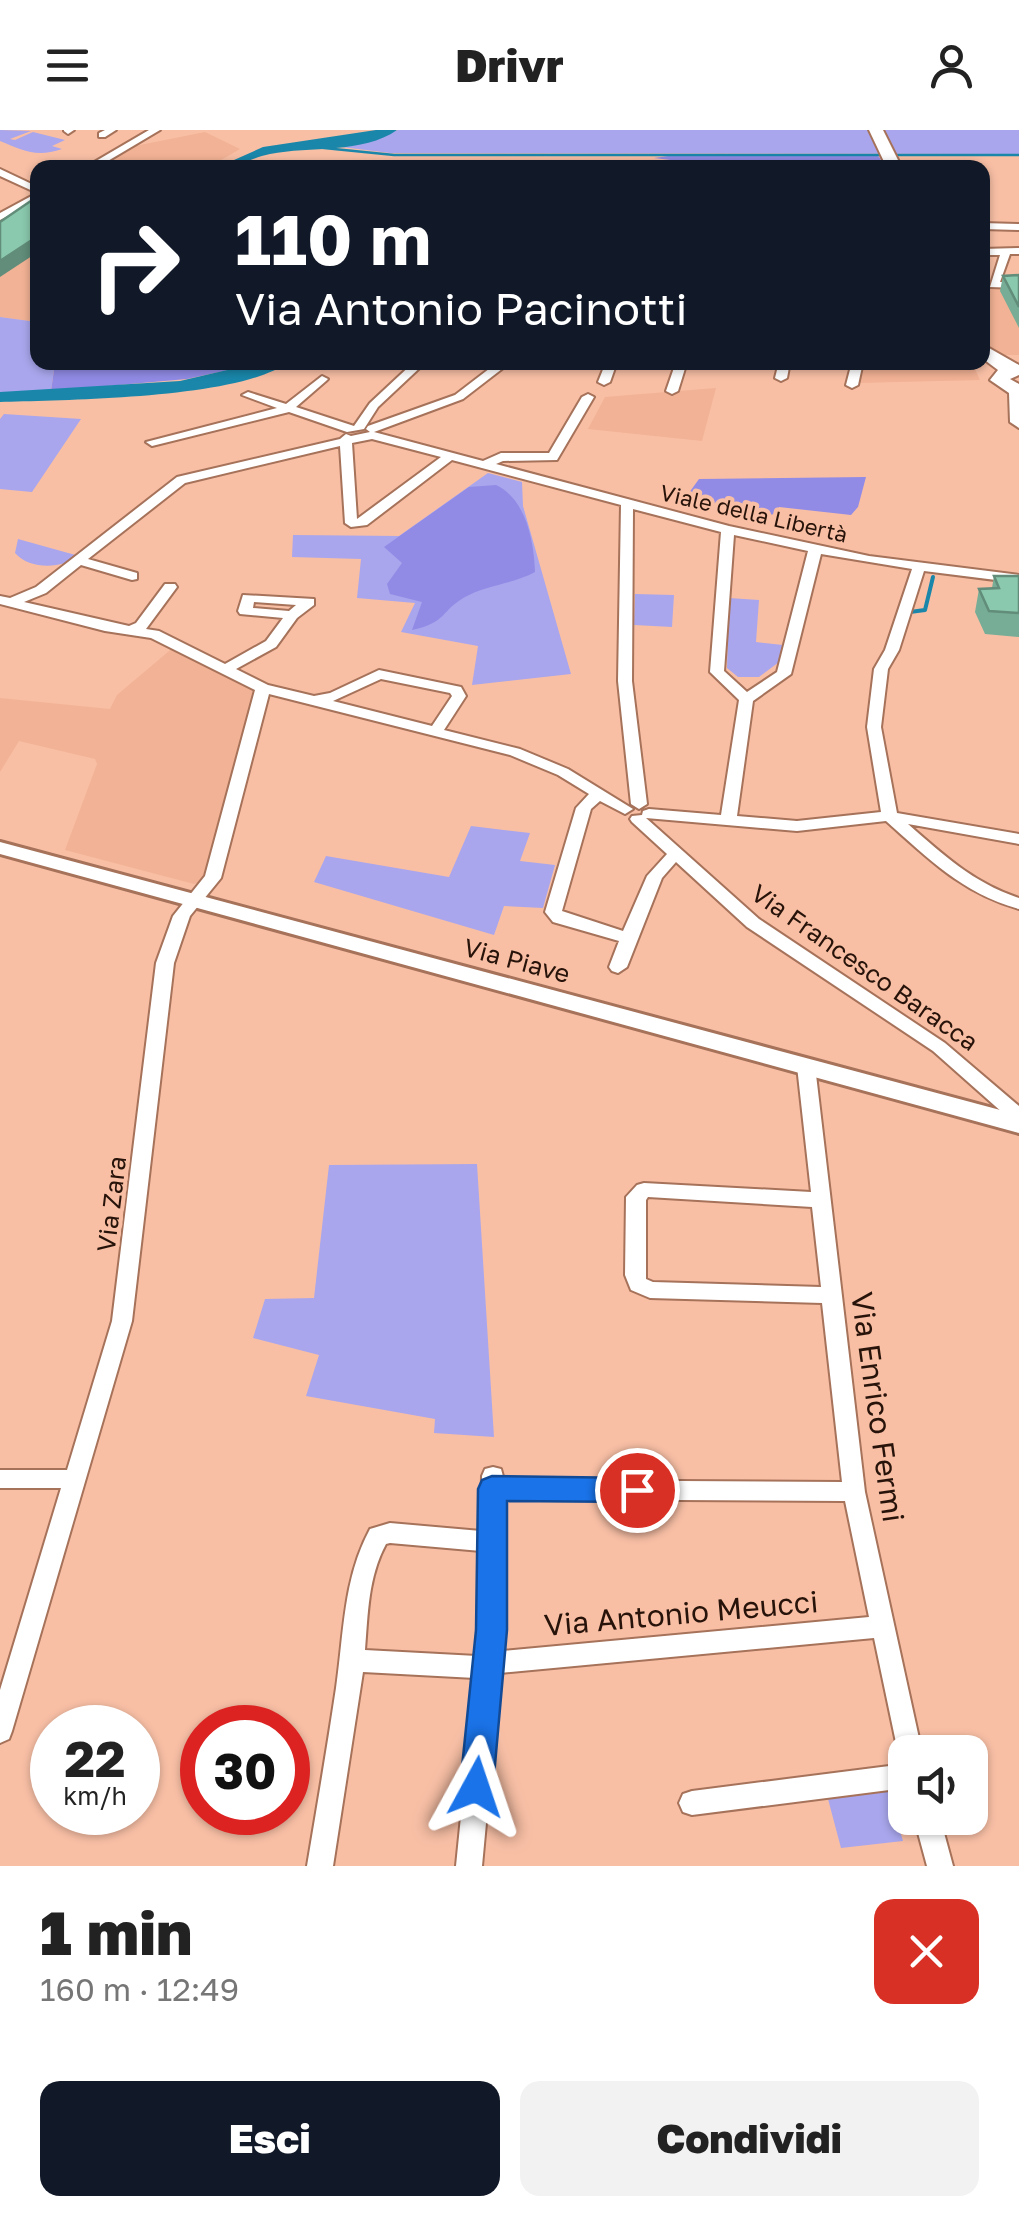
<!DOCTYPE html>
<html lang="it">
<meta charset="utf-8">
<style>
body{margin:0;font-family:"Golos Text",sans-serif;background:#f2f2f2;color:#222;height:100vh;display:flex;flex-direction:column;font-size:38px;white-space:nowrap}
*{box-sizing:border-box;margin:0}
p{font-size:32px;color:#767676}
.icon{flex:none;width:55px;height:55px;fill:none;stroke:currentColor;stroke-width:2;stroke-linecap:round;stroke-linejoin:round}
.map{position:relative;height:1736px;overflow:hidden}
.sheet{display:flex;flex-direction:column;background:#fff;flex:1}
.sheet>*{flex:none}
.top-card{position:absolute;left:30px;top:30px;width:960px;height:210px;border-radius:20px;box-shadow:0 2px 8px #0004;background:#111827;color:#fff;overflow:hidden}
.tools{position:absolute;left:888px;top:1605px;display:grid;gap:20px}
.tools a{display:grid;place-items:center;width:100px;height:100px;border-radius:20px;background:#fff;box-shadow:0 2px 8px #0004;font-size:50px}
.speed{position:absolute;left:30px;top:1575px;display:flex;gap:20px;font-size:50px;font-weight:700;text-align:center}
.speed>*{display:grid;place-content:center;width:130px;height:130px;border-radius:50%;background:#fff;box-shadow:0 2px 8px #0004;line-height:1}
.speed small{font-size:25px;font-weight:400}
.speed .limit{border:15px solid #d22;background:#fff;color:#111}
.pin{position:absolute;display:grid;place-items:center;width:85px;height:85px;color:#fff;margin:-42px;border:5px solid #fff;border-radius:50%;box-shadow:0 2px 10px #0007}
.me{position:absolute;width:110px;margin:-55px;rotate:5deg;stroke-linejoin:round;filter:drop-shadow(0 0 8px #0008)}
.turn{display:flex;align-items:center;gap:35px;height:210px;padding:0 40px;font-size:45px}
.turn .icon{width:130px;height:130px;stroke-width:2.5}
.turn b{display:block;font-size:70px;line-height:85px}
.round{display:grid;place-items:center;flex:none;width:105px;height:105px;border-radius:20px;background:#f2f2f2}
.headline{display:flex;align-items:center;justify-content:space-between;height:170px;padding:0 40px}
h1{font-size:60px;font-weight:800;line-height:75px}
.cta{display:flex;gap:20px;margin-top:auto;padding:20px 40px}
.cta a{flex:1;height:115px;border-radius:20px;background:#111827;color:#fff;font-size:40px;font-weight:800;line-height:115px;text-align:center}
.cta a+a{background:#f2f2f2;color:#222}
header{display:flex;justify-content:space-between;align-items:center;height:130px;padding:0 40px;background:#fff;font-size:45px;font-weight:800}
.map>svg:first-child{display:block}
</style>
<header><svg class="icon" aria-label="menu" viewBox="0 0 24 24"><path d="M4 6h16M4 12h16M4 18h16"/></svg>Drivr<svg class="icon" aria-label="person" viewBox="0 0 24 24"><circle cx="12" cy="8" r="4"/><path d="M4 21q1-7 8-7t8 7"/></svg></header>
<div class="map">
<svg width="1019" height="1736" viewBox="0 0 1019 1736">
<rect width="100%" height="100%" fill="#f8bfa5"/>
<path fill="#f2b295" d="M 205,2 L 240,19 L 209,37 L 91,38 L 130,17 Z
M 37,68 L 37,192 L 0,187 L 0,90 Z
M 982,155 L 1019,156 L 1019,225 L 999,225 L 987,215 L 983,205 Z
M 862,232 L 972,233 L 980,250 L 858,253 Z
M 716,258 L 702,311 L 588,299 L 605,267 Z
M 175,516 L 254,562 L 204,750 L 194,754 L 65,720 L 97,634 L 95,629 L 19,611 L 0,642 L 0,568 L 110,579 L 117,565 Z"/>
<path fill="#a9a6ed" d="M 0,0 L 31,1 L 10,9 L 15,10 L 33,2 L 65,10 L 52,16 L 62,19 C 36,28 22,20 0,11 Z
M 398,0 L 1019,0 L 1019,24 L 390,23 L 342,17 Z
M 0,187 L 37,192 L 38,232 L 55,233 L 51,261 L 0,265 Z
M 4,284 L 81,289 L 32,362 L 0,359 L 0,289 Z
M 488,343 L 522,352 L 523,376 L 571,544 L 472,555 L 478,516 L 401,502 L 415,473 L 357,468 L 361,429 L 292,427 L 293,405 L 399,406 Z
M 18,409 L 79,426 C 62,439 30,440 15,423 Z
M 635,464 L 674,465 L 672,497 L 634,495 Z
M 729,468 L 759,470 L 756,512 L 783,515 L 783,529 L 759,547 L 738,547 L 727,538 Z
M 471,696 L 530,703 L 520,731 L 555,735 L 543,778 L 504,776 L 494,805 L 314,752 L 326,726 L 449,747 Z
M 477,1034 L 494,1307 L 434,1303 L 435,1289 L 306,1266 L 319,1225 L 253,1208 L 265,1169 L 314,1168 L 329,1035 Z
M 888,1661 L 903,1711 L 841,1718 L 828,1669 Z"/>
<path fill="#918be5" d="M 682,24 L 878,26 L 881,29 L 875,35 L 860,37 L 729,37 L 654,28 Z
M 55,233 L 55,232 L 260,233 L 187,249 L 51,261 Z
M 866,347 L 858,377 L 851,385 L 779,377 L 777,384 L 765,385 L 686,367 L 699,349 Z
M 496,355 C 526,369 534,411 535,442 C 513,454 486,455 465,467 C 439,482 448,492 412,500 L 422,472 L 390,464 L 387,454 L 402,433 L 384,417 L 469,357 Z"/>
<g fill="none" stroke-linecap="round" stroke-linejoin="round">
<path stroke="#1a87aa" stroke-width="2.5" d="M 314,17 L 394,25 L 1019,25"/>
<path stroke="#1a87aa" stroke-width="4" d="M 910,482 L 925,480 L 933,447"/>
<path fill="#1a87aa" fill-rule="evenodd" d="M 376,0 L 397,0 C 363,24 310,16 270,24 C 251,28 236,38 216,38 L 263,17 Z
M 261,232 L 288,232 C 241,269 64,270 0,272 L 0,262 L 180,251 Z"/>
<defs>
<path id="minor" d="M 74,0 L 68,4 L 64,1 L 64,0 Z
M 105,0 L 116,0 L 105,7 L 99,7 L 99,3 Z
M 149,0 L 160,0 L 96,38 L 84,38 Z
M 0,39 L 38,57 L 38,70 L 0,90 L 0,83 L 37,63 L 0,46 Z
M 982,93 L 1019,94 L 1019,100 L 982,99 Z
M 1019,118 L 1019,124 L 1010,124 L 1000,152 L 1019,152 L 1019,158 L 990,157 L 1000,125 L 982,125 L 982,119 Z
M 414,232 L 426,232 L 378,277 L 364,299 L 347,302 L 289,282 L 152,316 L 146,312 L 277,278 L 242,265 L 248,262 L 286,274 L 322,246 L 328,249 L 326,251 L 296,277 L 354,296 L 370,273 Z
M 498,232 L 511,232 L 463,269 L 374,302 L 483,331 L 501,323 L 549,323 L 582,267 L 588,264 L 594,267 L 557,330 L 503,331 L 496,334 L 729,396 L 869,426 L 1019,445 L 1019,453 L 924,441 L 899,520 L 888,539 L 881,597 L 897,683 L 1019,704 L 1019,714 L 908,694 C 945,726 972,752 1019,768 L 1019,779 C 962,763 930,730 886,691 L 797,701 L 646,688 L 759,789 L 945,913 L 1019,976 L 1019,993 L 1012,991 L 933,921 L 747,797 L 676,732 L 662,748 L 627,837 L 618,843 L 612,841 L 609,837 L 619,811 L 553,792 L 545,782 L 576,678 L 589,664 L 558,645 L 510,625 L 269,564 L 221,748 L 190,786 L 174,833 L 132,1191 L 12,1601 L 9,1609 L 0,1613 L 0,1560 L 61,1358 L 0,1358 L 0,1340 L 67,1340 L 112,1191 L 156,833 L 173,786 L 205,746 L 255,560 L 151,508 L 105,501 L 0,474 L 0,466 L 10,468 L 36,457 L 177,347 L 340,309 L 346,304 L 351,306 L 370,302 L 366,299 L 368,296 L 455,265 ZM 372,309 L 441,327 L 357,389 L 352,313 ZM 340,316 L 345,393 L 351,397 L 367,395 L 452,330 L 621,375 L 618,551 L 631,674 L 639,679 L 647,674 L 632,551 L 633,379 L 721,402 L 710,542 L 739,570 L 721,685 L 649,679 L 643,681 L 642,685 L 632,686 L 630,689 L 632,692 L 667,724 L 647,746 L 623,801 L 562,781 L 591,679 L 600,671 L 625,684 L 633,679 L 568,639 L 520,619 L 444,600 L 466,566 L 461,557 L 379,540 L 330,563 L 314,566 L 268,555 L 236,539 L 276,517 L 297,488 L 314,475 L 314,469 L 243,465 L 238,481 L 240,484 L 283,488 L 266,511 L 225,534 L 159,501 L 146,499 L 177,457 L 175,454 L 165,454 L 136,493 L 129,496 L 24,472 L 46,463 L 81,435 L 132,450 L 137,449 L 137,443 L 88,429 L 185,353 ZM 734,405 L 808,421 L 777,542 L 747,562 L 724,541 ZM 821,424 L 912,439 L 885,520 L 874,539 L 867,597 L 881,682 L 797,691 L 737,686 L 753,571 L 791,544 ZM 254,472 L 296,475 L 289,481 L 253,478 ZM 381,549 L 450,563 L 452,566 L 432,596 L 333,571 Z
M 606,232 L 617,232 L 610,252 L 604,255 L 598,252 Z
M 676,232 L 687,232 L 678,261 L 672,264 L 666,261 Z
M 779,232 L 790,232 L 787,248 L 781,251 L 775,248 Z
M 852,232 L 863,232 L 858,255 L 852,258 L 846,255 Z
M 806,930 L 815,936 L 865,1362 L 922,1622 L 905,1622 L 905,1632 L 898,1622 L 874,1508 L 500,1543 L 482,1736 L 456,1736 L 475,1548 L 363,1542 L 333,1736 L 307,1736 C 317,1677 327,1618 336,1558 C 344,1503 343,1449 370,1399 L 390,1393 L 481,1401 L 482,1346 L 485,1339 L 493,1337 L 501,1339 L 504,1350 L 842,1352 L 822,1173 L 650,1168 L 631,1160 L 625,1145 L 626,1067 L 637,1055 L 644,1053 L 811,1062 L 797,936 ZM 648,1067 L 812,1077 L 821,1157 L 653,1152 L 646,1149 L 646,1070 ZM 504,1369 L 845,1371 L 869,1487 L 502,1521 ZM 390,1413 L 481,1421 L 477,1526 L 365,1520 C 368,1484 368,1447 386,1414 Z
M 905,1634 L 905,1658 L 692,1685 L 683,1682 L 679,1673 L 683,1664 L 692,1661 Z
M 914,1688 L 940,1688 L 953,1736 L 927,1736 Z"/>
<path id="tertiary" d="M 0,712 L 1019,985 L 1019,1003 L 0,724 Z"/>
<path id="primary" d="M 869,0 L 883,0 L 902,38 L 887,38 Z
M 982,214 L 1019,235 L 1019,245 L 1010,249 L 1019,254 L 1019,298 L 1010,292 L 1009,263 L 990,250 L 998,240 L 982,228 Z"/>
</defs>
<use href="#minor" stroke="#a6725a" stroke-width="4"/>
<use href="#tertiary" stroke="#a6725a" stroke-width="6"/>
<use href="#primary" stroke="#a6725a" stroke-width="4"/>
<use href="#minor" fill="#fff" fill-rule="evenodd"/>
<use href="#tertiary" fill="#fff" fill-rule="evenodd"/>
<use href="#primary" fill="#fff" fill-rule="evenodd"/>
</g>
<path fill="#77ad96" d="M 1019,145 L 1019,198 L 1000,161 L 1003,146 Z
M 994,446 L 1019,446 L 1019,507 L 985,504 L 975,482 L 979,459 L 992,458 Z"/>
<path fill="#618d7a" d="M 38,106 L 38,122 L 0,147 L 0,131 Z"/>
<path fill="#8ac9ae" stroke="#618d7a" stroke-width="2.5" d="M 38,66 L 38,106 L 0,131 L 0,92 Z
M 1019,145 L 1019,177 L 1003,146 Z
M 994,446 L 1019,446 L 1019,483 L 989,481 L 979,459 L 999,458 Z"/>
<path fill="#1a73e8" stroke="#114b97" stroke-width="2.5" d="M 492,1346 L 637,1348 L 647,1351 L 652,1360 L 647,1369 L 637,1372 L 507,1371 L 507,1500 L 493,1657 L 488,1668 L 476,1673 L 465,1668 L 460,1657 L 476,1500 L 478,1359 L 482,1350 Z"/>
<g text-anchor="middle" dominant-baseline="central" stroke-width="8" stroke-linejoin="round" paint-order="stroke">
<g font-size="22" fill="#271309" stroke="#f8bfa5">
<text transform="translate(754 383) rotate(13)">Viale della Libertà</text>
</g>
<g font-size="25" fill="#271309" stroke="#f8bfa5">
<text transform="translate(517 830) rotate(15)">Via Piave</text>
<text transform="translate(865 837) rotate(35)">Via Francesco Baracca</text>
<text transform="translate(111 1074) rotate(-83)">Via Zara</text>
</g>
<g font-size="30" fill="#271309" stroke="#f8bfa5">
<text transform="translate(878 1277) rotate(82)">Via Enrico Fermi</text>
<text transform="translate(681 1483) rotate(-5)">Via Antonio Meucci</text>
</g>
</g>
</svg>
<div class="tools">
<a><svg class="icon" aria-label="sound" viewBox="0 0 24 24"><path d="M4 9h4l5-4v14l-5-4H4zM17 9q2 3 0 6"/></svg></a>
</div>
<div class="speed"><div>22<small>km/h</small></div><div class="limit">30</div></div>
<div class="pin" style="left:637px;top:1360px;background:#d93025"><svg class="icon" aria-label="arrive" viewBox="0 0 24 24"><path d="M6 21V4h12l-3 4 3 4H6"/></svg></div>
<svg class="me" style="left:476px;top:1657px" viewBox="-20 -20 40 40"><path d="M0-17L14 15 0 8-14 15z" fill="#1a73e8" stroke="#fff" stroke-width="4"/></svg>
<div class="top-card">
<div class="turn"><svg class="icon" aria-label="right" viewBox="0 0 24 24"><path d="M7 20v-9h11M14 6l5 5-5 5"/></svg><div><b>110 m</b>Via Antonio Pacinotti</div></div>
</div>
</div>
<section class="sheet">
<div class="headline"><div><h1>1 min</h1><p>160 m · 12:49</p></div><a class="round" style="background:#d93025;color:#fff"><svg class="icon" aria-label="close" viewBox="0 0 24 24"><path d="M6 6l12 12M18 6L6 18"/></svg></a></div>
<div class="cta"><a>Esci</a><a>Condividi</a></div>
</section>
